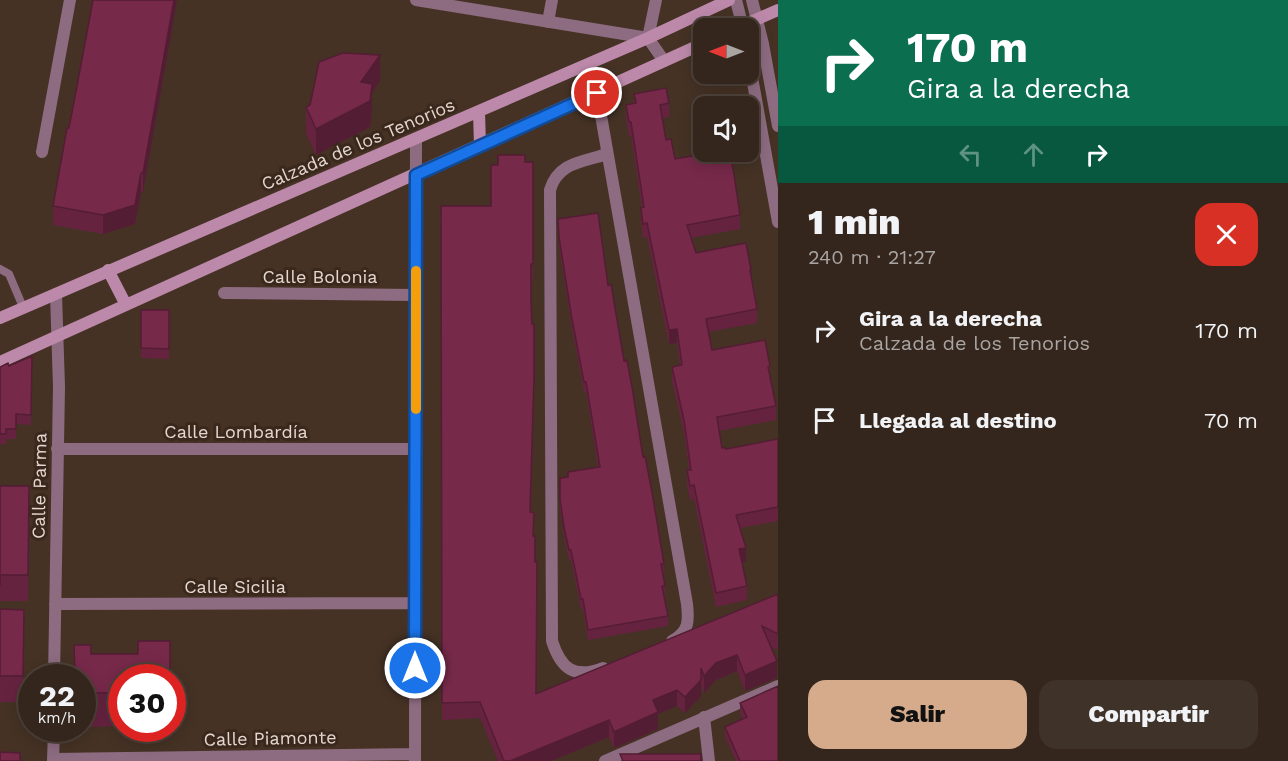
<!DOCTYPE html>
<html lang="es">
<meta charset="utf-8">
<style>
body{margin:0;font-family:"Work Sans",sans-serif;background:#3f3229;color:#f1f3f6;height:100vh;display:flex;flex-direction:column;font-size:22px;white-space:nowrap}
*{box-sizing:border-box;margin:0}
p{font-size:20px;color:#a9a5a3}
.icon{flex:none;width:33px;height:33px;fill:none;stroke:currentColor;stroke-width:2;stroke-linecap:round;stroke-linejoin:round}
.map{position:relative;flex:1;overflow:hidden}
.side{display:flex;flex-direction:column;background:#34261c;width:510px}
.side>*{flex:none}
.hud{background:#0b6e4f;color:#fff;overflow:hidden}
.needle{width:39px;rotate:270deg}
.tools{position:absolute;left:693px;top:18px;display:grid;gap:12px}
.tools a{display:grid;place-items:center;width:66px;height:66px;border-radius:12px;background:#34261c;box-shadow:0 3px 15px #0003,0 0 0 2px #4e433b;font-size:30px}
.speed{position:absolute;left:18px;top:664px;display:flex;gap:12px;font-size:30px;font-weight:700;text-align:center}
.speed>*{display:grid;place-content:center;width:78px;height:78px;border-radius:50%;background:#34261c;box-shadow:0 3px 15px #0003,0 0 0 2px #4e433b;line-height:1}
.speed small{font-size:15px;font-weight:400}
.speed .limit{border:9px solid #d22;background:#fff;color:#111}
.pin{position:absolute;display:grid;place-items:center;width:51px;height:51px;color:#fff;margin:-26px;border:3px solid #fff;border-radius:50%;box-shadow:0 2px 6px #0007}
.me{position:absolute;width:66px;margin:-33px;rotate:0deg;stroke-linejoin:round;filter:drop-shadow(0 0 4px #0008)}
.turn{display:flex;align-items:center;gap:21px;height:126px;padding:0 30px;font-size:27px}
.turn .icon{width:78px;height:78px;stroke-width:2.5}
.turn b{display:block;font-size:42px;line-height:51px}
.lanes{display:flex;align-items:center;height:57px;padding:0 30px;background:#0003;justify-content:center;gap:30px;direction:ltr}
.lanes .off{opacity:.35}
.round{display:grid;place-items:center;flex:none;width:63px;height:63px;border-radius:18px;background:#3f3229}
.overview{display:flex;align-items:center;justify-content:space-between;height:102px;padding:0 30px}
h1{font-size:36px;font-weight:800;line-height:45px}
.cta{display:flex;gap:12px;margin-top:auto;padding:12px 30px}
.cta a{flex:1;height:69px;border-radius:18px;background:#d6ab8b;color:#111;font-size:24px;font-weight:800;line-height:69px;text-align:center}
.cta a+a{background:#3f3229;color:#f1f3f6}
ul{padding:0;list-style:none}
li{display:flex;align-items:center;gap:18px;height:90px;padding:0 30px}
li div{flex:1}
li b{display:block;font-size:22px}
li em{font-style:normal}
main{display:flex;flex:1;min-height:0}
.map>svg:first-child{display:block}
</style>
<main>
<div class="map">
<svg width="778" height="761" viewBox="0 0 778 761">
<rect width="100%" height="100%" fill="#453225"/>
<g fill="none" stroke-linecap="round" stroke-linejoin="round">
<path stroke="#8d6c81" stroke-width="8" d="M 0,269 L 9,274 L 23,307"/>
<path stroke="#8d6c81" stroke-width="12" d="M 416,0 L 648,38 L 664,61
M 736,0 L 743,28
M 752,0 L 763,44 L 778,126
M 548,22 L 552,0
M 648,38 L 656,0
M 748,55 L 778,222
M 597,93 L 687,604 C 689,622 689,631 672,641
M 42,152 L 70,0
M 224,293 L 416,295
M 57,449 L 416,449
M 55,604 L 415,603
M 603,668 C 574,679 561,669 552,641 L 550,190 C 558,162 583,162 607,154
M 54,678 L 59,387 L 56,294
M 704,717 L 709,761
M 53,759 L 415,754
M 53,761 L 54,729
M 415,761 L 416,139
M 605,761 L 778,686"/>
<path stroke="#bd89ab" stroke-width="12" d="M 737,28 L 778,10
M 479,112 L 480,145
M 108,270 L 126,305
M 0,318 L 648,38 L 729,0
M 0,362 L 704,43"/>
</g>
<path fill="#662340" d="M 93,0 L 177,0 L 143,192 L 141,192 L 135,224 L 103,234 L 53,225 L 53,206 L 77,86 Z
M 380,81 L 372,93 L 372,110 L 370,127 L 316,155 L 306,133 L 306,107 Z
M 634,94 L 669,103 L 669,117 L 662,118 L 666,140 L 675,159 L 740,215 L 740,229 L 691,238 L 696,253 L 751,270 L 751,278 L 757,309 L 757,323 L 708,332 L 712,350 L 770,366 L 770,375 L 776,406 L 776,420 L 719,431 L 722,448 L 726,449 L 778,439 L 778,521 L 740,528 L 746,562 L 742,562 L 747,586 L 747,600 L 716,607 L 694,499 L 690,500 L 687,484 L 687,470 L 689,470 L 684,434 L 672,381 L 672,367 L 680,366 L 677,343 L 669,344 L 647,237 L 643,238 L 641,222 L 641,208 L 642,208 L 631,136 L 629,136 L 626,119 L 626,105 L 634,103 Z
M 525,162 L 533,162 L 533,281 L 531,281 L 531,302 L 534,394 L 531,512 L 535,562 L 536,694 L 778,594 L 778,650 L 771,647 L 777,678 L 745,691 L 737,671 L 716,680 L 704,693 L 701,685 L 701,696 L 685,713 L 677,706 L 658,714 L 658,729 L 614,748 L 609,737 L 551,761 L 498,761 L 480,718 L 442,720 L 441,206 L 491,206 L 498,165 Z
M 558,219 L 608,285 L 624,361 L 664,564 L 664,574 L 663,574 L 665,586 L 665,596 L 668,616 L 668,626 L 588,640 L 583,609 L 581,609 L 571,560 L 569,560 L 564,537 L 560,509 L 560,478 L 568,477 L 568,472 L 598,467 L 586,392 L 584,392 L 572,329 L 559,247 Z
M 141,310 L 169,310 L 169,359 L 141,358 Z
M 32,356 L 31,425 L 16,424 L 16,439 L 6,439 L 6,444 L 0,444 L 0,367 L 9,366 Z
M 0,486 L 29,486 L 28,601 L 0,601 L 0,609 L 24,610 L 23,702 L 0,702 Z
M 170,641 L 122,678 L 122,726 L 82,727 L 82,678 L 74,678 L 74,645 L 91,654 L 138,654 Z
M 740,703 L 778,761 L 736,761 L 725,737 L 725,727 L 743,719 L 740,713 Z"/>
<path fill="#531d34" d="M 174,0 L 177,0 L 143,192 L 143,173 Z
M 380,55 L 380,81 L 372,93 L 372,110 L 370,127 L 316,155 L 316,129 L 361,82 Z
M 141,173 L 141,192 L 135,224 L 103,234 L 103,215 Z
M 677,329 L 677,343 L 669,344 L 669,330 Z
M 746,548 L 746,562 L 739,563 L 739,549 Z
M 737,655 L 737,671 L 716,680 L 704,693 L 704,676 L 716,663 Z
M 777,661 L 777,678 L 745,691 L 745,675 Z
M 701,680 L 701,696 L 685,713 L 685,697 Z
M 677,690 L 677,706 L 658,714 L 658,729 L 614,748 L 614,732 L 653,700 Z
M 609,720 L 609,737 L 551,761 L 510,761 Z"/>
<path fill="#77294a" stroke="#531d34" stroke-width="1.5" d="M 93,0 L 174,0 L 143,173 L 141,173 L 135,205 L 103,215 L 53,206 L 67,128 L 69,128 L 77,86 Z
M 343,53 L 380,55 L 361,82 L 372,84 L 370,101 L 316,129 L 306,107 L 310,105 L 319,62 Z
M 666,88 L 669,103 L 660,105 L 666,140 L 671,139 L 675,159 L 716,152 L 730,152 L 734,175 L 740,215 L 687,225 L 696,253 L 746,243 L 751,270 L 750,270 L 757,309 L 706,319 L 712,350 L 765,340 L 770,366 L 768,367 L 776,406 L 717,417 L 722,448 L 726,448 L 726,449 L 778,439 L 778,507 L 736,515 L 746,548 L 739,549 L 747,586 L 716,593 L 694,485 L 690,486 L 687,470 L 691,470 L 684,420 L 672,367 L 682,365 L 677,329 L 669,330 L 647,223 L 643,224 L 641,208 L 644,207 L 631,122 L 629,122 L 626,105 L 636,103 L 634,94 Z
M 498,155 L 525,155 L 525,162 L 533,162 L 533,264 L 531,264 L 531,302 L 532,324 L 534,324 L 534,377 L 530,512 L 534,513 L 533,536 L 535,536 L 535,562 L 537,562 L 536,694 L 778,594 L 778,634 L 762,626 L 777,661 L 745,675 L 737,655 L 716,663 L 704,676 L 701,668 L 701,680 L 685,697 L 677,690 L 653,700 L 658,712 L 614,732 L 609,720 L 510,761 L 504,761 L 480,702 L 442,703 L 441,206 L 491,206 L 491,165 L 498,165 Z
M 598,213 L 608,285 L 611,284 L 624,361 L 627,360 L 632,387 L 643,457 L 645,456 L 652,492 L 664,564 L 661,564 L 665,586 L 662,586 L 668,616 L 588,630 L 583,599 L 581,599 L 571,550 L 569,550 L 564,527 L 560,499 L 560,478 L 568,477 L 568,472 L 600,467 L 586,382 L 584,382 L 572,319 L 559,237 L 558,219 Z
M 141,310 L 169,310 L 169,349 L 141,348 Z
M 32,356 L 31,415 L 16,414 L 16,429 L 6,429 L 6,434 L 0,434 L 0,367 L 8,363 L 9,366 Z
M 0,486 L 29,486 L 28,575 L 0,575 L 0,586 Z
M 0,609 L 24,610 L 23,676 L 0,676 Z
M 138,641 L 170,641 L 170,678 L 122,678 L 122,693 L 82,693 L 82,678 L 75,678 L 74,645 L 91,645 L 91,654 L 138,654 Z
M 778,686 L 778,761 L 740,761 L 725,727 L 747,717 L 740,703 Z
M 0,752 L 20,753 L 20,761 L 0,761 Z
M 620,754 L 701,754 L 701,761 L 623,761 Z"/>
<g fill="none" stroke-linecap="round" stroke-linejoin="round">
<defs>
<path id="route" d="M 415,668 L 416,175 L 597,93"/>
</defs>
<use href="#route" stroke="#114b97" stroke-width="15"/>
<use href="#route" stroke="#1a73e8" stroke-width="10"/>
<path stroke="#f59e0b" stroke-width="10" d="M 416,409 L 416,271"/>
</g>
<g text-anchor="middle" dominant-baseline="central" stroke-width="6" stroke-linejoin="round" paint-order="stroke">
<g font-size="18" fill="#e4d7cf" stroke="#3b281c">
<text transform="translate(358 144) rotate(-23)">Calzada de los Tenorios</text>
<text x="320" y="276">Calle Bolonia</text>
<text x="236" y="431">Calle Lombardía</text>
<text transform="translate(39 486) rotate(-89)">Calle Parma</text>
<text x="235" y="586">Calle Sicilia</text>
<text transform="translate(270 738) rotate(-1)">Calle Piamonte</text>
</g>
</g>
</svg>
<div class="tools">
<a><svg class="needle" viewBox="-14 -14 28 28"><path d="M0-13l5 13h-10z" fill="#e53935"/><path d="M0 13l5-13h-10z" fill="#a9a5a3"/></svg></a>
<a><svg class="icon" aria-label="sound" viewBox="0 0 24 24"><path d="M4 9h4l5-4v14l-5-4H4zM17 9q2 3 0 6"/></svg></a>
</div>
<div class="speed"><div>22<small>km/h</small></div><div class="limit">30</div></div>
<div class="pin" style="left:597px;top:93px;background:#d93025"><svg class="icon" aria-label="arrive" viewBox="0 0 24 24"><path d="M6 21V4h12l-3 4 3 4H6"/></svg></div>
<svg class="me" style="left:415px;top:668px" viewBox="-20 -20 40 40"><circle r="17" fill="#1a73e8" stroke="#fff" stroke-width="3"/><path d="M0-11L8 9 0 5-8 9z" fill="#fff"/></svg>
</div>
<section class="side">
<div class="hud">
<div class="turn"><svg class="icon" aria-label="right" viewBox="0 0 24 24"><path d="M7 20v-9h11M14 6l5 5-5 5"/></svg><div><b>170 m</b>Gira a la derecha</div></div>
<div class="lanes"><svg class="icon off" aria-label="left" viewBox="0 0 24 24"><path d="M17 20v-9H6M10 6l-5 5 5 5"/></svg><svg class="icon off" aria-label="ahead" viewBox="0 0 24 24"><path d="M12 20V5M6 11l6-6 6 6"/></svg><svg class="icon" aria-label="right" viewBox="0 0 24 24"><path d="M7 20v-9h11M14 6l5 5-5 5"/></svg></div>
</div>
<div class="overview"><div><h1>1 min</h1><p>240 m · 21:27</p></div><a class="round" style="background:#d93025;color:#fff"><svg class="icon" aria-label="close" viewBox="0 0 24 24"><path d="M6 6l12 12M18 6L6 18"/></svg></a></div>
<ul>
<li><svg class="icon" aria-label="right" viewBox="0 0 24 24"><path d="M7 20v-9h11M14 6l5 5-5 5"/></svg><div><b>Gira a la derecha</b><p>Calzada de los Tenorios</p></div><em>170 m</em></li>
<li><svg class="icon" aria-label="arrive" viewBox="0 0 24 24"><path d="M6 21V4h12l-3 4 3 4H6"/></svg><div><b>Llegada al destino</b></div><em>70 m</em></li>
</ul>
<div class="cta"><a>Salir</a><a>Compartir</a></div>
</section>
</main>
